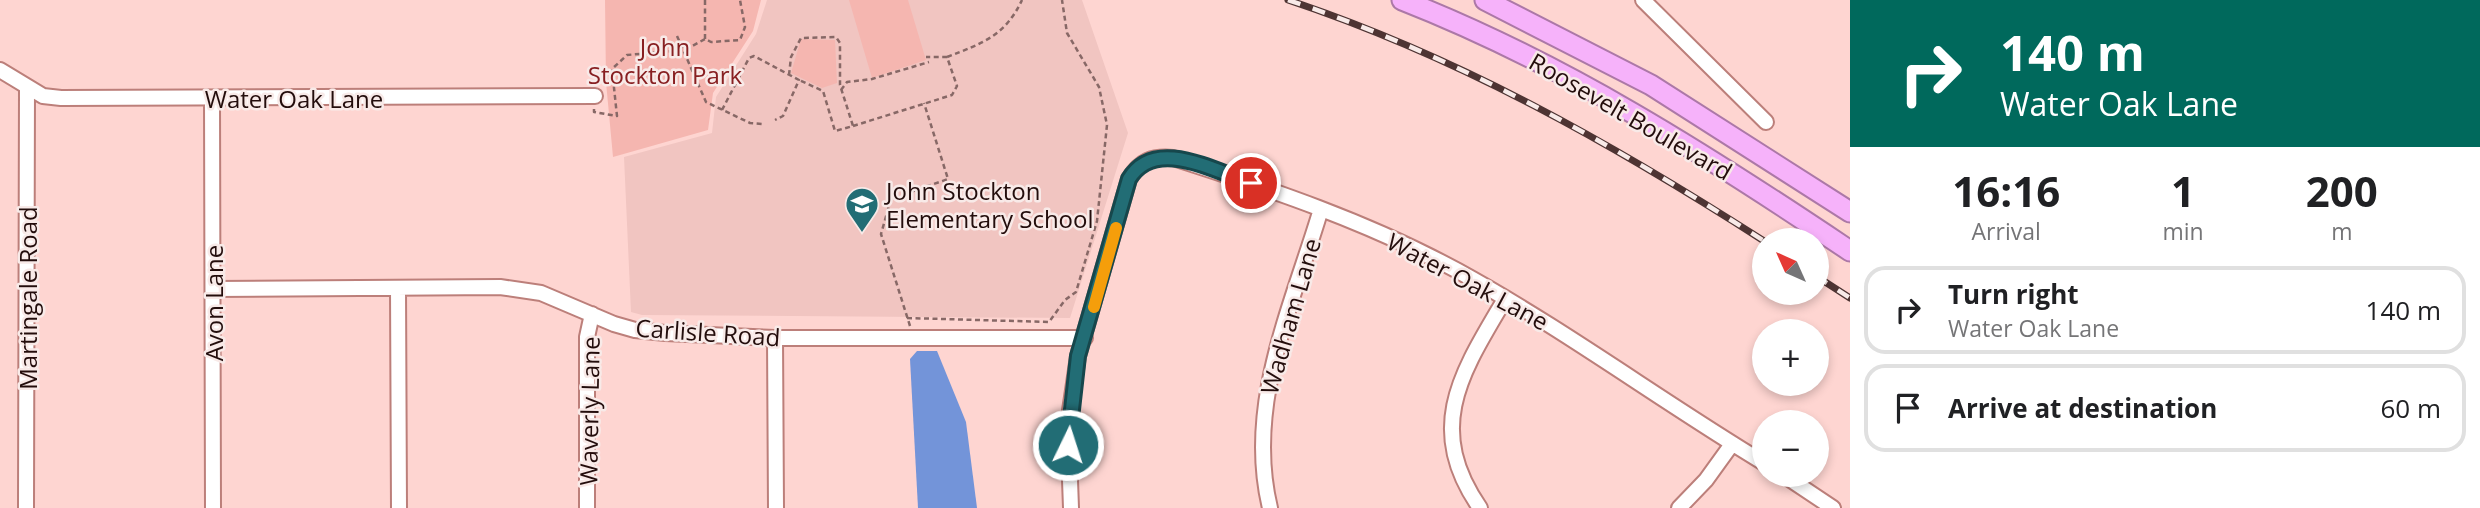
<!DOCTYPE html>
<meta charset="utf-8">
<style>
body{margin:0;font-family:"Open Sans",sans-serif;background:#f6f6f6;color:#202124;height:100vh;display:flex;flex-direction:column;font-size:26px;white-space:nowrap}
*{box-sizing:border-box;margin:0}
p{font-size:23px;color:#757577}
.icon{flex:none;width:38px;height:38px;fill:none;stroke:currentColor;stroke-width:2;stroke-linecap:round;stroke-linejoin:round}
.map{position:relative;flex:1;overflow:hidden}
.drawer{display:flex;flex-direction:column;background:#fff;width:630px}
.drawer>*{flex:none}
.guide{background:#00695c;color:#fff;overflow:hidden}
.needle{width:46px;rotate:315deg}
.fabs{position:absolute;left:1752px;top:228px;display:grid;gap:14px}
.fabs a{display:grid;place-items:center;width:77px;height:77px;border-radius:50%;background:#fff;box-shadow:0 4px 10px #0003;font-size:35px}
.pin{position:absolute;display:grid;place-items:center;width:60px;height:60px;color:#fff;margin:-30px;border:4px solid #fff;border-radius:50%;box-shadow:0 2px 7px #0007}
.me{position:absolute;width:77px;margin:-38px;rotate:4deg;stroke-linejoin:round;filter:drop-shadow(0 0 5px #0008)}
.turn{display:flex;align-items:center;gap:24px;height:147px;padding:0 35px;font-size:32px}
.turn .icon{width:91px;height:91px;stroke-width:2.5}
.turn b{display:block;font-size:49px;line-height:60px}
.eta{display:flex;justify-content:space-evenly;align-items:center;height:119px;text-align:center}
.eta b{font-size:42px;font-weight:700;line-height:49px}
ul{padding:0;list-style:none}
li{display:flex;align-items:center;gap:21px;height:88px;margin:0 14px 10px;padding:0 21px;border:4px solid #e0e0e0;border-radius:21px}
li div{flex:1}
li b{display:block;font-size:26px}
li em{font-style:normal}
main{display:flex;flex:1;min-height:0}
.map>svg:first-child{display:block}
</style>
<main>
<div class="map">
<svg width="1850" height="508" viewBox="0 0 1850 508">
<rect width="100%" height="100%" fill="#fed5d1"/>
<path fill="#f1c5c1" d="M 767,0 L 1082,0 L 1128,133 L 1070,318 L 642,315 L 631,312 L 624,157 L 712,133 L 716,97 L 756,34 Z"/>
<path fill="#f5b6b0" d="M 605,0 L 761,0 L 753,31 L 713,93 L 708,130 L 613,157 L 606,82 Z
M 849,0 L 908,0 L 926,60 L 872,78 Z
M 801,39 L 835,40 L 837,83 L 822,88 L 791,73 Z"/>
<path fill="#7394d9" d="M 917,351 L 937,351 L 966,422 L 977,508 L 918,508 L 910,359 Z"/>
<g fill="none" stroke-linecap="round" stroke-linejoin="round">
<defs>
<path id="minor" d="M 1643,0 L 1766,122
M 0,70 L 43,96 L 61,98 L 595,96
M 212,98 L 213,508
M 398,288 L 399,508
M 213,289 L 500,287 L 541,293 L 614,324 L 635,330 L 665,333 L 775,338 L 1085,338
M 775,338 L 776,508
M 1782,474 L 1833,508
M 26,508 L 27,88
M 587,508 L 587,337 L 592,314
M 1071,508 L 1068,424 L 1078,356 L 1129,179 C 1140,161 1152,156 1173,158 C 1270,189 1368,222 1458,271 C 1564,329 1661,401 1764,463
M 1270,508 C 1245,405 1292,306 1321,209
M 1480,508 C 1424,427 1462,372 1505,299
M 1679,508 L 1706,480 L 1732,444"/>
<path id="highway" d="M 1402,0 C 1563,63 1707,155 1850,251
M 1485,0 L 1651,85 L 1850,212"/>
</defs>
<use href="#minor" stroke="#bc7f7a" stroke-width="18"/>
<use href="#highway" stroke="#ac78a7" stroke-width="23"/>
<path stroke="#876866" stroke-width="2.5" stroke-dasharray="5 3.5" stroke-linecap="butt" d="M 677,36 L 706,102 L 750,123 L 763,124
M 705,39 L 705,0
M 947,57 C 983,43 1005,36 1022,0
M 789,75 L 791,57 L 801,38 L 836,37 L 840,43 L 840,85 L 853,126 L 835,131 L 823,91 L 799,80
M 841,90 L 847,82 L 872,79 L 929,62
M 594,109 L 594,112 L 617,116 L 612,69 L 627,55 L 685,50 L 705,39 L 711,42 L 740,40 L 745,27 L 740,0
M 722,110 L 749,58 L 754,56 L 799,80 L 783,116 L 775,120
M 853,126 L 952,95 L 957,86 L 947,57 L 926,57
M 907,318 L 1049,322 L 1065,300 L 1076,292 L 1097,221 L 1107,125 L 1099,87 L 1067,33 L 1062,0
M 910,326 L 881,234 L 891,199 L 948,179 L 924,103"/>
<use href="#minor" stroke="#fff" stroke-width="14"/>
<use href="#highway" stroke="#f6b2fa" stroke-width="19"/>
<defs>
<path id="rail" d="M 1288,0 C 1459,57 1613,144 1764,241
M 1816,276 L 1850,298"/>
</defs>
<use href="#rail" stroke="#4e3433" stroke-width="7"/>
<use href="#rail" stroke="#f8eae8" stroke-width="4.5" stroke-dasharray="13" stroke-linecap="butt"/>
</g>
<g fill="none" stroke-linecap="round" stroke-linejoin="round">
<defs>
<path id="route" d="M 1068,445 L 1078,356 L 1129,179 C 1155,136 1214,171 1251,183"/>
</defs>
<use href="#route" stroke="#16474c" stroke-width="18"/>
<use href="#route" stroke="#226d75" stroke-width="12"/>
<path stroke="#f59e0b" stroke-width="12" d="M 1094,307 L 1116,228"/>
</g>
<defs>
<symbol id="school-pin" viewBox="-11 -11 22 30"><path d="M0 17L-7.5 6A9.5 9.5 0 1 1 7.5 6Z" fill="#226d75" stroke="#f8eae8"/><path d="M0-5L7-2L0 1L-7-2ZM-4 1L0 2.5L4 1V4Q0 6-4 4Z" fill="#fff"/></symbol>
</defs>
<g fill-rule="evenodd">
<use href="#school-pin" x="843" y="185" width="38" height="52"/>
</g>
<g text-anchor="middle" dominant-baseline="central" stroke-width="5" stroke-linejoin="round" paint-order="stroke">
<g font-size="24" fill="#881f21" stroke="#f8eae8">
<text x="665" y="46">John<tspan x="665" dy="28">Stockton Park</tspan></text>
</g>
<g font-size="24" fill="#230d0c" stroke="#f8eae8">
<text x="294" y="98">Water Oak Lane</text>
<text transform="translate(1631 116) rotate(30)">Roosevelt Boulevard</text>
<text transform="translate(1468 281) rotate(28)">Water Oak Lane</text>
<text transform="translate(27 298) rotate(-90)">Martingale Road</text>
<text transform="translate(213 303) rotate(-90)">Avon Lane</text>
<text transform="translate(1290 316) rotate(-74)">Wadham Lane</text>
<text transform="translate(708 332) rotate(4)">Carlisle Road</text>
<text transform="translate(589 411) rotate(-89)">Waverly Lane</text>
</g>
<g font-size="24" fill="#230d0c" stroke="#f8eae8" text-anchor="start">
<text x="886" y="190">John Stockton<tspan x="886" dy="28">Elementary School</tspan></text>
</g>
</g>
</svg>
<div class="fabs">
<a><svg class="needle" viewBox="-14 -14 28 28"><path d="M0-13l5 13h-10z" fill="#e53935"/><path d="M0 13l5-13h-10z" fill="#757577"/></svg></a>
<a>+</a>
<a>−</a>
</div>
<div class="pin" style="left:1251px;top:183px;background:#d93025"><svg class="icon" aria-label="arrive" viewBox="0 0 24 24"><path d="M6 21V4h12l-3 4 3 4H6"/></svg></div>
<svg class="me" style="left:1068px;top:445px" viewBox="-20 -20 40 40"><circle r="17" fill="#226d75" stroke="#fff" stroke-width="3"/><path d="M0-11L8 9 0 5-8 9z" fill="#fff"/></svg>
</div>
<section class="drawer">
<div class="guide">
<div class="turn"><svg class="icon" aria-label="right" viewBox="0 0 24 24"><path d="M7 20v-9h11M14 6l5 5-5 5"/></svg><div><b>140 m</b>Water Oak Lane</div></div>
</div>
<div class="eta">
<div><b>16:16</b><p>Arrival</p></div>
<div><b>1</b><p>min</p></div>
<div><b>200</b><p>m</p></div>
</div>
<ul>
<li><svg class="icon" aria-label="right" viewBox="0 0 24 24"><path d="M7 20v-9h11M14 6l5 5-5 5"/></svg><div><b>Turn right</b><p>Water Oak Lane</p></div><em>140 m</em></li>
<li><svg class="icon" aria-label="arrive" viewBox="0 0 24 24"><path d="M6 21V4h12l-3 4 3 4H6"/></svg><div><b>Arrive at destination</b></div><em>60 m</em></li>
</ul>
</section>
</main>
